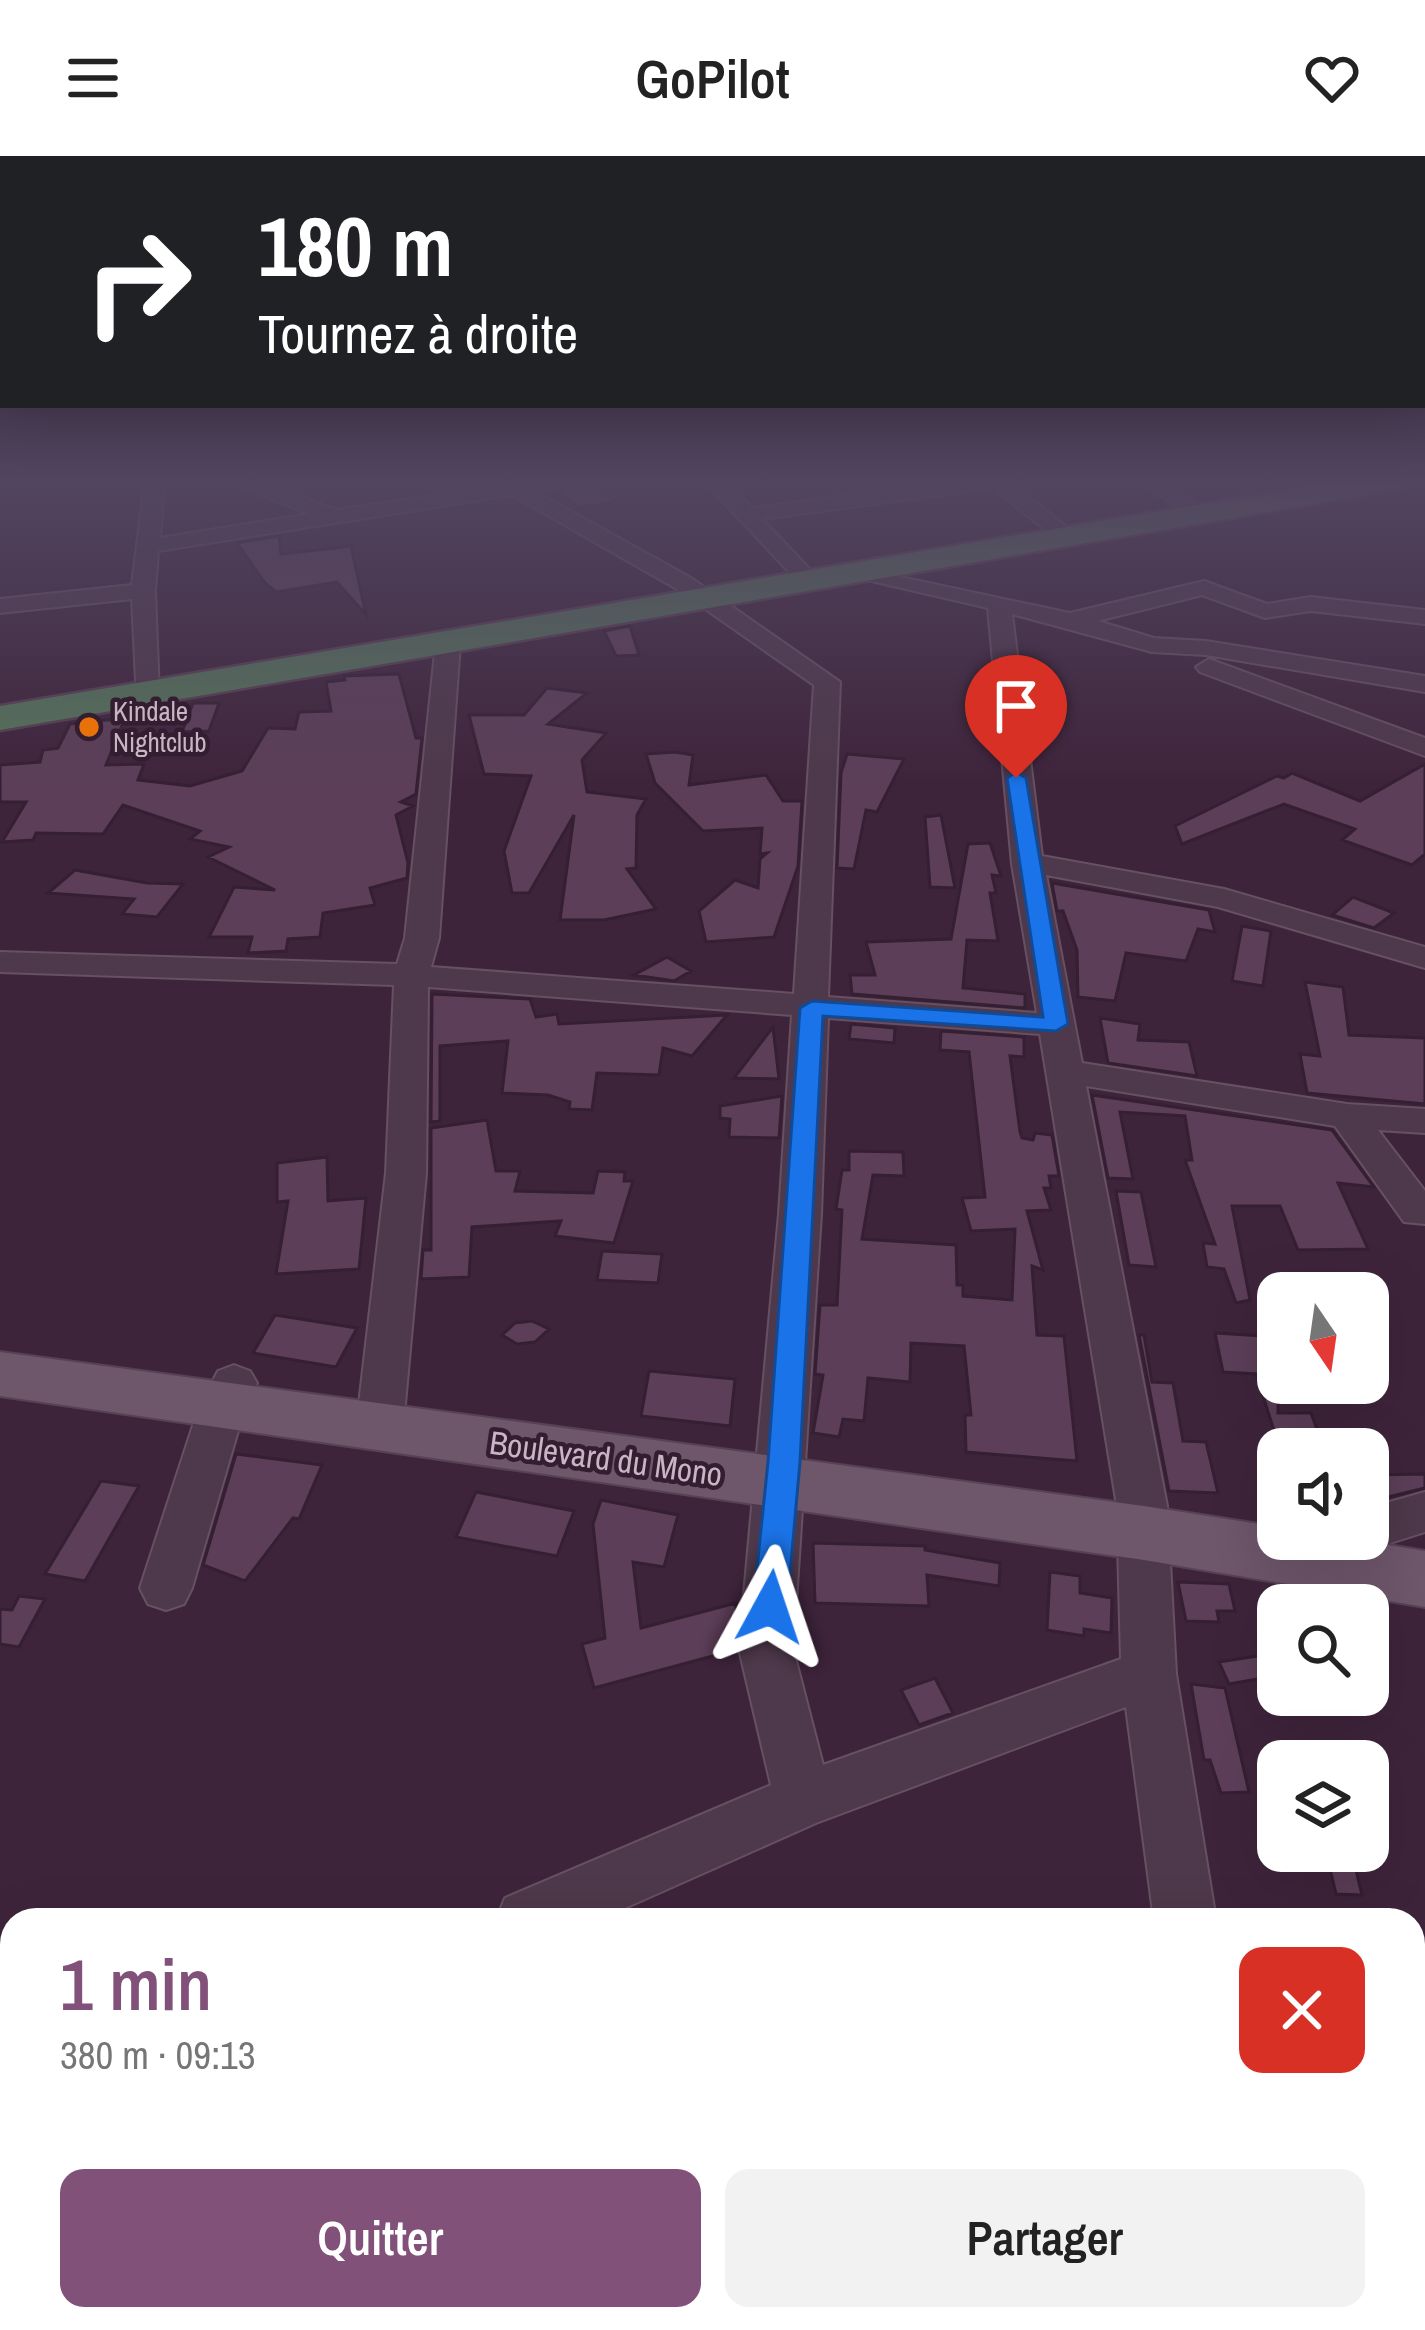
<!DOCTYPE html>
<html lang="fr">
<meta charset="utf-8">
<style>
body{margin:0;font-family:"Archivo Narrow",sans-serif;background:#f2f2f2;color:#222;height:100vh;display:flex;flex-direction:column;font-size:45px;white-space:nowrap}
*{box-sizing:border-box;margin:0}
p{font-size:39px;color:#767676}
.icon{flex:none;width:66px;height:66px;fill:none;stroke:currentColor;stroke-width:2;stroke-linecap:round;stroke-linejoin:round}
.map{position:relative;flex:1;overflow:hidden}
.panel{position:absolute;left:0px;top:1752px;width:1425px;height:423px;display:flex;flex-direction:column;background:#fff;border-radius:36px 36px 0 0;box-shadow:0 12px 48px #0002}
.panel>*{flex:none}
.hud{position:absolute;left:0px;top:0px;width:1425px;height:252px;box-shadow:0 12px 48px #0002;background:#202124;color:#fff;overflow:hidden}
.needle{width:78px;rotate:167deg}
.tools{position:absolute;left:1257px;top:1116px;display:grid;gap:24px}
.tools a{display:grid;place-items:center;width:132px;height:132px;border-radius:24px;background:#fff;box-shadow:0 12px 48px #0002;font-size:60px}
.pin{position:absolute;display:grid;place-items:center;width:102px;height:102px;color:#fff;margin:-123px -51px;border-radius:50% 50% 50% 0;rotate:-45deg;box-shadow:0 0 12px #0007}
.pin .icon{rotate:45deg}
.me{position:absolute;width:132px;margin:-66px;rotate:5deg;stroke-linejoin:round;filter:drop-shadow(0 0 9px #0008)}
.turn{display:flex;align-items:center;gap:42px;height:252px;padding:0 60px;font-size:54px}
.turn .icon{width:156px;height:156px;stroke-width:2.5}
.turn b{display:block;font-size:84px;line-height:102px}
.round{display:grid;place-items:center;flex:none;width:126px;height:126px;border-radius:24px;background:#f2f2f2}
.headline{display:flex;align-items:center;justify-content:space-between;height:204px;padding:0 60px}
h1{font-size:72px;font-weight:600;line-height:90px;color:#82517a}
.primary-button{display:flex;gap:24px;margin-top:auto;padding:24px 60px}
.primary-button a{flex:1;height:138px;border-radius:24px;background:#82517a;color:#fff;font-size:48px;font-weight:600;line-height:138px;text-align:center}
.primary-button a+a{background:#f2f2f2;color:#222}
header{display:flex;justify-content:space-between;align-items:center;height:156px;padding:0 60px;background:#fff;font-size:54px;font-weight:600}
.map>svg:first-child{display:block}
</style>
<header><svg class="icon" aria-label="menu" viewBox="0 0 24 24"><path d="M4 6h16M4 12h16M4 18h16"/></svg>GoPilot<svg class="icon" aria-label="heart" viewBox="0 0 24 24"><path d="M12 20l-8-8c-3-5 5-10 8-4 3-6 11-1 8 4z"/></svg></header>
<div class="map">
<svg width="1425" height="2174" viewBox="0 0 1425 2174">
<rect width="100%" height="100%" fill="#3e243b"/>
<path fill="#5c3e58" stroke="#351f32" stroke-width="3" d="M 586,325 L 617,345 L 579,352 L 558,335 Z
M 279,380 L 281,398 L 351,390 L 366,459 L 337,426 L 276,436 L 265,427 L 237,387 Z
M 630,470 L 639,499 L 616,500 L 604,475 Z
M 399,518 L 416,582 L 422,582 L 416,638 L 401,646 L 413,650 L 396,659 L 408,707 L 407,722 L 370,732 L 375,749 L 323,757 L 320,781 L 288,783 L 286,795 L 248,797 L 252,781 L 209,781 L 234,731 L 275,734 L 208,701 L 229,691 L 190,683 L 200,675 L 123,649 L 103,678 L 36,677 L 33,684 L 2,686 L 26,646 L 0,646 L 0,609 L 40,606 L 43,594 L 58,592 L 70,568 L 125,562 L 106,609 L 144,608 L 138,624 L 190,630 L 242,615 L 268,572 L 295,573 L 299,556 L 331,555 L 326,526 L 345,524 L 344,520 Z
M 547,532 L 587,537 L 548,568 L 606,577 L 582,604 L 587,636 L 646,643 L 637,659 L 636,712 L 627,713 L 656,753 L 604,764 L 560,764 L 574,659 L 529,737 L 512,737 L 504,695 L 531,620 L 484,618 L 469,559 L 524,559 Z
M 193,547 L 219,547 L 209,575 L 182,576 Z
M 675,596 L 693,599 L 689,629 L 766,619 L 783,645 L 802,645 L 798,710 L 774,781 L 706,786 L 699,755 L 735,724 L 758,732 L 760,703 L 767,697 L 760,698 L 762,672 L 703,675 L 655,627 L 646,598 Z
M 847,598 L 904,603 L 877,656 L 866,654 L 854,713 L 837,712 L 841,617 Z
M 1425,608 L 1425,698 L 1412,709 L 1342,684 L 1355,673 L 1284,648 L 1182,688 L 1175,670 L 1277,620 L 1284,622 L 1292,617 L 1360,645 Z
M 941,659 L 955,732 L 930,731 L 925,661 Z
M 990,687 L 1001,720 L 992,719 L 996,737 L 990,737 L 998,785 L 967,784 L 963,832 L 1025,838 L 1025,852 L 852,838 L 850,819 L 875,819 L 866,786 L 951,783 L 968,688 Z
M 75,714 L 147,727 L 183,728 L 157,761 L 122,758 L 134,743 L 48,737 Z
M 1052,727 L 1209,754 L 1215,776 L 1198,773 L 1186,805 L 1126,797 L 1115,845 L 1078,841 L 1077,794 L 1063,755 L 1057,755 Z
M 1353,741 L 1394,757 L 1374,772 L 1332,759 Z
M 1242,770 L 1271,775 L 1263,830 L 1232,825 Z
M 667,801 L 691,815 L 674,825 L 634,819 Z
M 1305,826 L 1343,831 L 1349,879 L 1425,882 L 1425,948 L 1307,937 L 1300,898 L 1320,900 Z
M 432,838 L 530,843 L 536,861 L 557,858 L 559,868 L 727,859 L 692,900 L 663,892 L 659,919 L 597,917 L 592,954 L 569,953 L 570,946 L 548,939 L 502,937 L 508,885 L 440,890 L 440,965 L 431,966 Z
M 1100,862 L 1140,868 L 1138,884 L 1189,886 L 1197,920 L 1108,907 Z
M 851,868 L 895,872 L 894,887 L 849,883 Z
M 773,871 L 779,923 L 734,922 Z
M 941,875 L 1024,881 L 1024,901 L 1010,900 L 1020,976 L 1022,982 L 1033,984 L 1035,977 L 1052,979 L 1059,1020 L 1049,1020 L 1051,1032 L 1044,1032 L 1051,1054 L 1027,1055 L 1043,1114 L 1032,1110 L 1037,1179 L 1064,1180 L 1077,1305 L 966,1296 L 965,1259 L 971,1259 L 964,1190 L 911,1187 L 910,1226 L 868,1222 L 864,1265 L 843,1263 L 839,1281 L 813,1277 L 823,1219 L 815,1218 L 820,1149 L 837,1149 L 842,1054 L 836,1053 L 842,1014 L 849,1014 L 849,995 L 903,996 L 904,1020 L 873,1019 L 862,1083 L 956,1089 L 957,1129 L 963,1129 L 963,1140 L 1012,1144 L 1015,1073 L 971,1075 L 962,1042 L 985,1041 L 969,896 L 940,894 Z
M 1092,939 L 1332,974 L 1374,1031 L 1338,1027 L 1368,1093 L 1298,1094 L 1280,1050 L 1232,1050 L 1250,1144 L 1236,1147 L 1224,1113 L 1207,1111 L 1203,1087 L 1215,1088 L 1185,1004 L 1192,1004 L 1185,960 L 1120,956 L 1133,1023 L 1108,1022 Z
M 782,940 L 779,982 L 729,981 L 730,963 L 720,962 L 720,950 Z
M 487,964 L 496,1015 L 520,1015 L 515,1035 L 593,1037 L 598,1015 L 625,1016 L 624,1025 L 633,1025 L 614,1087 L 555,1080 L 561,1065 L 472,1071 L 469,1121 L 421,1123 L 423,1094 L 431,1094 L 431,972 Z
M 327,1001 L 328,1045 L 366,1042 L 359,1113 L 276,1118 L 288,1045 L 277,1046 L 277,1007 Z
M 1116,1035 L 1141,1036 L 1156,1111 L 1129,1109 Z
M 602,1095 L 662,1098 L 658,1127 L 597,1124 Z
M 275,1159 L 357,1172 L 336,1211 L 253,1197 Z
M 532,1165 L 549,1173 L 535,1186 L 517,1188 L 502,1179 L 515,1167 Z
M 1215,1177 L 1278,1181 L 1278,1257 L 1311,1257 L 1322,1287 L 1278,1287 L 1256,1218 L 1223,1216 Z
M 1139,1179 L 1144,1179 L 1152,1226 L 1173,1227 L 1183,1285 L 1206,1286 L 1218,1337 L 1169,1335 Z
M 649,1215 L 735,1223 L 730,1270 L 641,1260 Z
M 236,1298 L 322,1309 L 299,1363 L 293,1362 L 245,1425 L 203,1409 Z
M 1425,1318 L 1425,1332 L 1368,1346 L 1368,1319 Z
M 101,1325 L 139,1330 L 85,1425 L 45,1418 Z
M 476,1336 L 574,1355 L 557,1400 L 456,1381 Z
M 601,1344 L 678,1359 L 664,1411 L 633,1406 L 641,1472 L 736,1447 L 735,1494 L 594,1532 L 582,1488 L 605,1482 L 593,1368 Z
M 813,1387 L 925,1390 L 925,1394 L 1000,1407 L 999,1430 L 927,1419 L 929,1450 L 815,1447 Z
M 1050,1416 L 1080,1420 L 1080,1437 L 1112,1442 L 1111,1477 L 1084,1473 L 1084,1480 L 1047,1474 Z
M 1178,1426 L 1229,1428 L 1235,1455 L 1217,1455 L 1219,1466 L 1186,1465 Z
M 19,1440 L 45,1443 L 19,1491 L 0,1488 L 0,1453 L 12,1454 Z
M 1264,1499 L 1275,1520 L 1229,1528 L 1219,1506 Z
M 935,1522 L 953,1557 L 919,1569 L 901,1534 Z
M 1191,1528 L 1225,1532 L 1249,1636 L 1221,1637 L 1210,1604 L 1204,1604 Z
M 1328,1704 L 1354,1706 L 1362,1739 L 1336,1738 Z"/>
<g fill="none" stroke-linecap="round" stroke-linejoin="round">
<defs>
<path id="minor" d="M 145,324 L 165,324 L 160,382 L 309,358 L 226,324 L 254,324 L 337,354 L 496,330 L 490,324 L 582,324 L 536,336 L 691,422 L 840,526 L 828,841 L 1037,857 L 1012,708 L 988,452 L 854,421 L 854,411 L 1070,457 L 1204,425 L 1267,448 L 1311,441 L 1425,454 L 1425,468 L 1311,455 L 1265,462 L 1202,439 L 1098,465 L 1154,482 L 1206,485 L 1425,520 L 1425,536 L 1206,499 L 1152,496 L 1012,458 L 1042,700 L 1224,733 L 1425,791 L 1425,812 L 1218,751 L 1046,719 L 1082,907 L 1347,948 L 1425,953 L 1425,977 L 1378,974 L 1425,1035 L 1425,1068 L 1404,1066 L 1335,970 L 1086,930 L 1167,1350 L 1176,1518 L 1216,1764 L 1154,1764 L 1126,1551 L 816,1667 L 598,1764 L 496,1764 L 505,1742 L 771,1629 L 739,1493 L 779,1058 L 792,859 L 428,831 L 426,1017 L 405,1248 L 398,1261 L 382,1266 L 366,1261 L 359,1248 L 386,1017 L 394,829 L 0,816 L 0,796 L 397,808 L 405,782 L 436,487 L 448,480 L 460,487 L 439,782 L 431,811 L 794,838 L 814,529 L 675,432 L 512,339 L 158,395 L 155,435 L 159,539 L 155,545 L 137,545 L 132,443 L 0,457 L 0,443 L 132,429 ZM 828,862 L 1040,878 L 1117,1350 L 1121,1503 L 823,1609 L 793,1493 L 821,1058 Z
M 703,324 L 724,324 L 752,352 L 962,324 L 1016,324 L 1013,328 L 1078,380 L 1075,385 L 1059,385 L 993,332 L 762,363 L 821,425 L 810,432 L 802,430 Z
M 1138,324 L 1161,324 L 1211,359 L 1194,363 Z
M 1209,503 L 1425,582 L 1425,600 L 1200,516 L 1196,511 Z
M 234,1209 L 250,1215 L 257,1227 L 245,1251 L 192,1432 L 184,1448 L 166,1454 L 148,1448 L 140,1432 L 199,1251 L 218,1215 Z
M 1425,1336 L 1425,1376 L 1368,1394 L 1350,1388 L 1348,1383 L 1368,1383 L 1368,1352 Z
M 12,1934 L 12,2002 L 0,2006 L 0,1938 Z
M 1413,1952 L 1425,1953 L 1425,2021 L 1413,2020 Z
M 124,2163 L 198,2163 L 199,2174 L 125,2174 Z
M 666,2163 L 740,2163 L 742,2174 L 668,2174 Z
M 1204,2163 L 1278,2163 L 1279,2174 L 1205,2174 Z"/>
<path id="major" d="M 0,1196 L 1144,1350 L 1278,1371 L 1278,1383 L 1352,1383 L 1425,1395 L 1425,1451 L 1144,1404 L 0,1240 Z"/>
<path id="highway" d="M 1346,324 L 1414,324 L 1399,333 L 0,574 L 0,550 Z"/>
</defs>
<use href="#minor" stroke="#665062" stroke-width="4"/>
<use href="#major" stroke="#574154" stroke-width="4"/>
<use href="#highway" stroke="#564052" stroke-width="5"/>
<use href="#minor" fill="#4e384b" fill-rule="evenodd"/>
<use href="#major" fill="#6e566b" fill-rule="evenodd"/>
<use href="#highway" fill="#55745a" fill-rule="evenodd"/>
</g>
<linearGradient id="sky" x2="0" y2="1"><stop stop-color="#221420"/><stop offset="0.52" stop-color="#524560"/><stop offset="1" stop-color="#524560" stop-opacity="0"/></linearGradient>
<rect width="1425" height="628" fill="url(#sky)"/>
<path fill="#1a73e8" stroke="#114b97" stroke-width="3" d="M 1016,616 L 1026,622 L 1068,868 L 1056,875 L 823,860 L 800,1306 L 787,1451 L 782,1461 L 770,1466 L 758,1461 L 753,1451 L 768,1306 L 800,852 L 812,845 L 1043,861 L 1007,622 Z"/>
<circle fill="#e8710a" stroke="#331d30" stroke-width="4.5" cx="89" cy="571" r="12"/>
<g text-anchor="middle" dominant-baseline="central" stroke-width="9" stroke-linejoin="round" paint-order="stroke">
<g font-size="27" fill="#c9b4c5" stroke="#331d30" text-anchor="start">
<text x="113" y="555">Kindale<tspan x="113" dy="31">Nightclub</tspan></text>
</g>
<g font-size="33" fill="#c9b4c5" stroke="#331d30">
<text transform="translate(606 1302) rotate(8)">Boulevard du Mono</text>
</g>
</g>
</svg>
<div class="tools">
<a><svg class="needle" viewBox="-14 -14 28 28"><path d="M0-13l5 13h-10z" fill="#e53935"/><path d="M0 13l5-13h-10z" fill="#767676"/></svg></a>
<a><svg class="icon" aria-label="sound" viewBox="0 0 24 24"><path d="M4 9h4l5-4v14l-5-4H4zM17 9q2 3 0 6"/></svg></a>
<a><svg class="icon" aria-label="search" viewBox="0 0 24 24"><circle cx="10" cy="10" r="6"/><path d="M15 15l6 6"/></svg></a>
<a><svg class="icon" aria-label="layers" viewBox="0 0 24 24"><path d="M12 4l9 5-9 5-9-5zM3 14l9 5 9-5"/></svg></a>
</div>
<div class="pin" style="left:1016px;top:622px;background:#d93025"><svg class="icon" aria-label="arrive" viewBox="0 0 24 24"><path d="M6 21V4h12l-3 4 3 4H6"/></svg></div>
<svg class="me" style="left:770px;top:1451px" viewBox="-20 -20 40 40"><path d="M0-17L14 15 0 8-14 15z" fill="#1a73e8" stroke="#fff" stroke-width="4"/></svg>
<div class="hud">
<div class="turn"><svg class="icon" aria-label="right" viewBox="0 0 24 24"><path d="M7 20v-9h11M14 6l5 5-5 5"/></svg><div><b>180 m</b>Tournez à droite</div></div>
</div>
<section class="panel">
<div class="headline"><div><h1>1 min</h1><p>380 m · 09:13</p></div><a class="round" style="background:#d93025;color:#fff"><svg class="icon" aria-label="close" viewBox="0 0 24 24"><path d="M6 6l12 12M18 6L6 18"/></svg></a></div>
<div class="primary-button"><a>Quitter</a><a>Partager</a></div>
</section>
</div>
